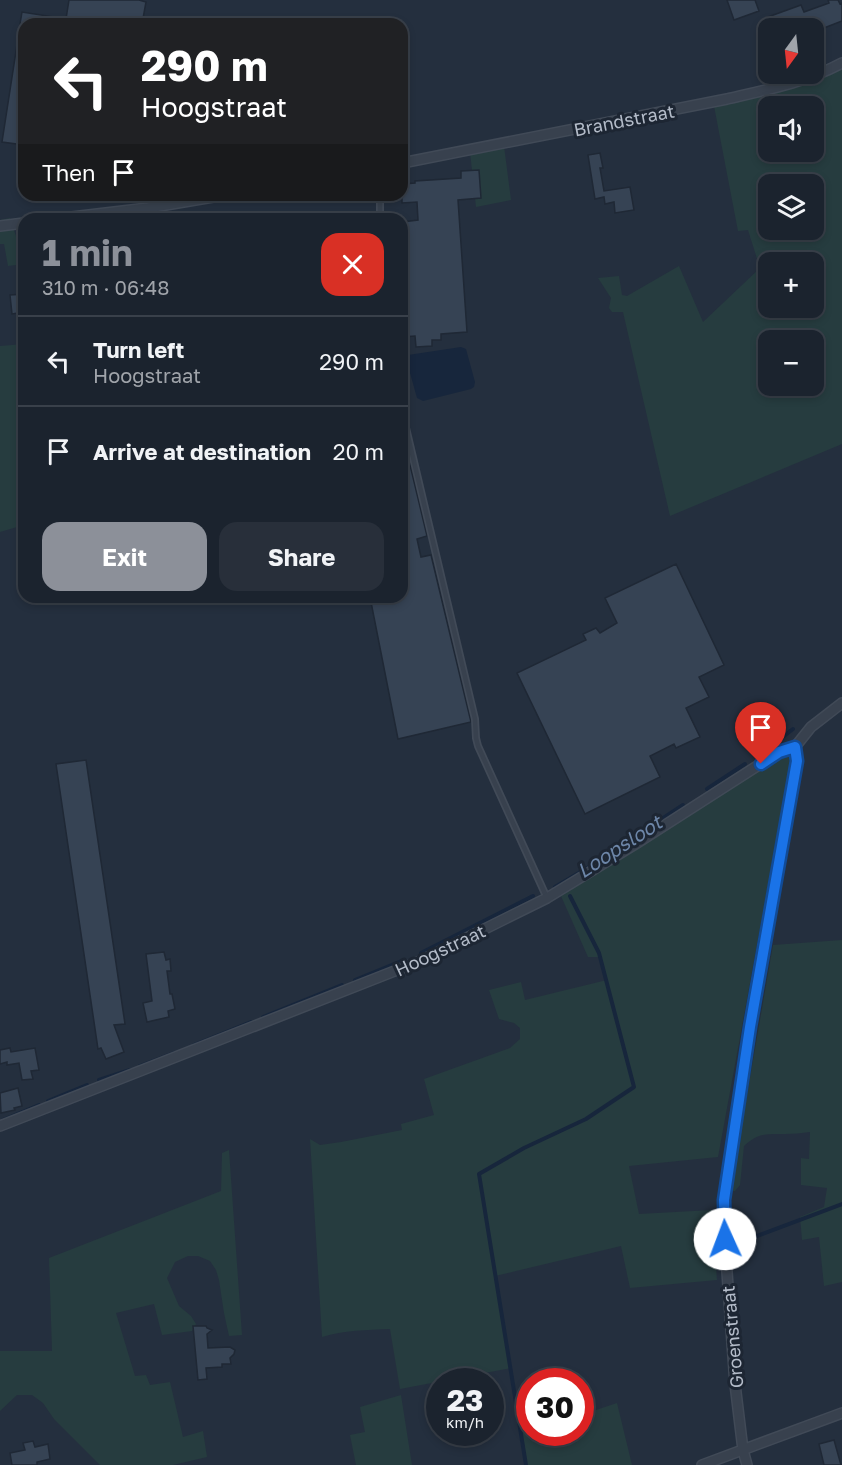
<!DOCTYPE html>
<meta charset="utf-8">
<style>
body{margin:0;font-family:"Golos Text",sans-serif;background:#282f3a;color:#f1f3f6;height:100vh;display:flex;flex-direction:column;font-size:22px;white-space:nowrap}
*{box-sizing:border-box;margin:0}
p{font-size:20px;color:#a0a4aa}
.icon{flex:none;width:33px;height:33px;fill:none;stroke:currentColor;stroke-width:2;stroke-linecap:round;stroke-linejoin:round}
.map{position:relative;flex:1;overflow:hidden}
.sheet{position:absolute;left:18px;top:213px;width:390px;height:390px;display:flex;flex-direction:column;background:#1b232e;border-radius:18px;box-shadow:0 3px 9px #0003,0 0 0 2px #39404a}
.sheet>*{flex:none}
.guide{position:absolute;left:18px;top:18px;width:390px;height:183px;border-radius:18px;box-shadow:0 3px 9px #0003,0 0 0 2px #39404a;background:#202124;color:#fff;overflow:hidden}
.needle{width:39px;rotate:195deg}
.buttons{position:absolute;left:758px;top:18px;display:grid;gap:12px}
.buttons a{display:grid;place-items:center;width:66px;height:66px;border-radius:12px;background:#1b232e;box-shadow:0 3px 9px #0003,0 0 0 2px #39404a;font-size:30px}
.speed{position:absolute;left:426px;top:1368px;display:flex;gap:12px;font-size:30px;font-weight:700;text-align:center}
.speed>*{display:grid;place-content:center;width:78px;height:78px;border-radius:50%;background:#1b232e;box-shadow:0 3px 9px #0003,0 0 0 2px #39404a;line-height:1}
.speed small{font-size:15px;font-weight:400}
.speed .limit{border:9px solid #d22;background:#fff;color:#111}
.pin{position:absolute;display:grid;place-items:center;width:51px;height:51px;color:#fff;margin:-62px -26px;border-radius:50% 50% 50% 0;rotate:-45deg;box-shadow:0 0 6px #0007}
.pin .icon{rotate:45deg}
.me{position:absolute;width:66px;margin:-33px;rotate:358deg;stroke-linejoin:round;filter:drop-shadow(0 0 4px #0008)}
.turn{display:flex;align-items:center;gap:21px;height:126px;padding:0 24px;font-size:27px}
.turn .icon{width:78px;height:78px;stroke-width:2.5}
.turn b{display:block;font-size:42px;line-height:51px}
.then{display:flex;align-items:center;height:57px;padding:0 24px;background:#0003;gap:12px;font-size:22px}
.round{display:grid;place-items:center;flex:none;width:63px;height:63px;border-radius:18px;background:#282f3a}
.summary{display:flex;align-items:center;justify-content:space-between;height:102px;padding:0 24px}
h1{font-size:36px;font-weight:700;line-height:45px;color:#8c9099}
.button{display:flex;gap:12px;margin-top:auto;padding:12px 24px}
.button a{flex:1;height:69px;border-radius:18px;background:#8c9099;color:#fff;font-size:24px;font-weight:700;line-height:69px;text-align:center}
.button a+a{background:#282f3a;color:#f1f3f6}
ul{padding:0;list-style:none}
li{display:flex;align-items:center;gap:18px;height:90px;padding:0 24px;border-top:2px solid #39404a}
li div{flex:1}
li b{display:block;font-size:22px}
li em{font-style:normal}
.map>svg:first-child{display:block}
</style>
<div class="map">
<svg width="842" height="1465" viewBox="0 0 842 1465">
<rect width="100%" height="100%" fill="#242f3e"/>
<path fill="#263c3f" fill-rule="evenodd" d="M 842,66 L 842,444 L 670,516 L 623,312 L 612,312 L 609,308 L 611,298 L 598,278 L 619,276 L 622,295 L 627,296 L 679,266 L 703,322 L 760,268 L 748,230 L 738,231 L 714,106 ZM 768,106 L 813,106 L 813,152 L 768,152 ZM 768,184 L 813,184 L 813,230 L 768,230 ZM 768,262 L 813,262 L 813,308 L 768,308 ZM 768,340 L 813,340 L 813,386 L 768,386 Z
M 504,146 L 511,200 L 476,207 L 470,152 Z
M 10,218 C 14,232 24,251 16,265 L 8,266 L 4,244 L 0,244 L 0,220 Z
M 24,344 L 24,525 L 0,532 L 0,346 Z
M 787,753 L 790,756 L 791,760 L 718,1157 L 629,1166 L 639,1214 L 712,1210 L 717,1280 L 630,1288 L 621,1246 L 495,1276 L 511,1368 L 400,1389 L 390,1329 C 367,1330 344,1330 322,1337 L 310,1139 L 320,1145 L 341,1142 L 402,1130 L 401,1124 L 434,1115 L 424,1079 L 510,1048 L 520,1039 L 520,1028 L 514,1023 L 499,1019 L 489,990 L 521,982 L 525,1000 L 607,980 L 601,957 L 588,957 L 561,896 Z
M 842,940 L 842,1282 L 824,1286 L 819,1237 L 802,1240 L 800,1217 L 824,1207 L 827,1188 L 801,1185 L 801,1158 L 809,1159 L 810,1132 C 801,1133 793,1134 785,1134 C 766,1134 758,1133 744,1146 L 740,1185 L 735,1191 L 729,1191 L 739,1124 L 743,1118 L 773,945 Z
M 229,1150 L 242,1335 L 229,1336 L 224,1313 L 219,1280 L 216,1270 L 210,1261 L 198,1256 L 188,1256 L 175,1262 L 167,1278 L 179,1306 L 191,1316 L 196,1324 L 192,1331 L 162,1335 L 154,1304 L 116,1313 L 135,1376 L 146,1375 L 150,1385 L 170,1382 L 183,1437 L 203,1431 L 207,1457 L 173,1465 L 100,1465 L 54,1419 L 43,1403 L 32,1395 L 17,1395 L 0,1411 L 0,1351 L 52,1351 L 49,1258 L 221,1191 L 222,1153 Z
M 401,1395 L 412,1465 L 356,1465 L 350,1435 L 365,1432 L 360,1407 Z
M 617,1403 L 632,1465 L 525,1465 L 518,1415 L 529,1413 L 530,1432 L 580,1432 L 581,1415 Z"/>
<path fill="#17263c" d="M 461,347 L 466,349 L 475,382 L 474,387 L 471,389 L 423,401 L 417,398 L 407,362 L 406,358 L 408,355 Z"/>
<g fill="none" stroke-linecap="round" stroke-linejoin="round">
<path stroke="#17263c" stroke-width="4" d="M 759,755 L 793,729
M 707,789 L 745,764
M 555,887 L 589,867 L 683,805
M 421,953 L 533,896
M 355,980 L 404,960
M 263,1017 L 342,985
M 194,1045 L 251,1022
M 140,1066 L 174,1053
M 99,1080 L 130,1070
M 48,1101 L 87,1085
M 3,1120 L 39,1105
M 733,1245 L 842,1204
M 526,1465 L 479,1174 L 524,1148 L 586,1119 L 634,1087 L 599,953 L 570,896"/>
</g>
<path fill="#364354" stroke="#1f2835" stroke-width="1.5" d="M 69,0 L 139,0 L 146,2 L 142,24 L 20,24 L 22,12 L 66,19 Z
M 727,0 L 755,0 L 759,11 L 734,20 Z
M 828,0 L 838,0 L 840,4 L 842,3 L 842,21 L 824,28 L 768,28 L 765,18 L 801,5 L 804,12 L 829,3 Z
M 19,32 L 24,32 L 24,145 L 2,142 Z
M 600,153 L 603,168 L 600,168 L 604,191 L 630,187 L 634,210 L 615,213 L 614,202 L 605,204 L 604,197 L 595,199 L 588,155 Z
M 479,170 L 481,198 L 458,200 L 467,332 L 441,334 L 441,340 L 432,340 L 432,346 L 416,347 L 415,336 L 402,337 L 402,222 L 418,220 L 417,202 L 402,203 L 402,184 L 415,183 L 415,181 L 461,178 L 461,171 Z
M 24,294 L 24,312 L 12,314 L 10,295 Z
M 405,444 L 427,536 L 417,539 L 421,557 L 431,555 L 471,722 L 398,739 L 370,597 L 402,597 L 402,445 Z
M 676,564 L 724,665 L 699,677 L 709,697 L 686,708 L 700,737 L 676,748 L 674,744 L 650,756 L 660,777 L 585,814 L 517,673 L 586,640 L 583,634 L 596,628 L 600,633 L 617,623 L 605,598 Z
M 86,760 L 125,1024 L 114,1025 L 124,1052 L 106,1059 L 101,1048 L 98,1049 L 56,764 Z
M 164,952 L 166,960 L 170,959 L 171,971 L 167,971 L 170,994 L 172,994 L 175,1009 L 168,1011 L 169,1017 L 147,1022 L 143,1003 L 152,1001 L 146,954 Z
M 10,1048 L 11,1052 L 35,1048 L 39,1070 L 31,1071 L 33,1079 L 22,1080 L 19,1063 L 7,1065 L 7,1062 L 0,1064 L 0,1050 Z
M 18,1088 L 22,1106 L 14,1108 L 15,1110 L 1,1113 L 0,1093 Z
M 193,1326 L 206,1326 L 207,1328 L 212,1330 L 207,1334 L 208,1348 L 230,1347 L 235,1350 L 234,1354 L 230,1358 L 231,1364 L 222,1364 L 222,1367 L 206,1368 L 207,1379 L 198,1380 Z
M 834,1440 L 841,1465 L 824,1465 L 819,1444 Z
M 33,1441 L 35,1447 L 48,1444 L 50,1459 L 37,1462 L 37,1465 L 12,1465 L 10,1453 L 25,1450 L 23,1443 Z"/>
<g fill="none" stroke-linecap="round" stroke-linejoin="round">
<defs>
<path id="lane" d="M 380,219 L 380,195
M 402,411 L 475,719 L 476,738 L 478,746 L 547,898"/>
<path id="street" d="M 402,163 L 727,99 C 766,90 807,82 842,63
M 55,219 L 148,208 L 225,195
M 0,226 L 24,223
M 0,1126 L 420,961 L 547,898 L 634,845 L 779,752 L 795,747 L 811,727 L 842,703
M 702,1465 L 842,1413
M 747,1465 L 743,1450 L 735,1384 L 726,1258 L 724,1199 L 750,1027 L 797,761 L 795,747"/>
</defs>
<use href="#lane" stroke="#414a57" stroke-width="8"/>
<use href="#street" stroke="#414a57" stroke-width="12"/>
<use href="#lane" stroke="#38414e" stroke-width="4.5"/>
<use href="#street" stroke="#38414e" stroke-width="9"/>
</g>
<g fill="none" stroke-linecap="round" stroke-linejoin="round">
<defs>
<path id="route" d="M 725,1239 L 724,1200 L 750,1027 L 797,761 L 795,747 L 779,752 L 761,764"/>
</defs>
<use href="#route" stroke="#114b97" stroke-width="15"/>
<use href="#route" stroke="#1a73e8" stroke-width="10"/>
</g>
<g text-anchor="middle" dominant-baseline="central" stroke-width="6" stroke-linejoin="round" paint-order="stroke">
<g font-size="18" fill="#b4bcc9" stroke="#1d2633">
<text transform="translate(624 120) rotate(-11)">Brandstraat</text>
<text transform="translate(440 950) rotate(-25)">Hoogstraat</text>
<text transform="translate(732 1337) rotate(-95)">Groenstraat</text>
</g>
<g font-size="20" font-style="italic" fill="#6d86a8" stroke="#1d2633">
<text transform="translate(619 846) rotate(-33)">Loopsloot</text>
</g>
</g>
</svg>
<div class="buttons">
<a><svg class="needle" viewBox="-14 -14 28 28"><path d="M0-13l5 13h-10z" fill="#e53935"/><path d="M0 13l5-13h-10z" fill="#a0a4aa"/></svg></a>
<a><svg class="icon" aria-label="sound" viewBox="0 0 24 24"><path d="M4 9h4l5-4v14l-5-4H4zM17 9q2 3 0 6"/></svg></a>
<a><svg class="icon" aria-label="layers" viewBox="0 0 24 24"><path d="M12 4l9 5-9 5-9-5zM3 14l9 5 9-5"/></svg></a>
<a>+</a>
<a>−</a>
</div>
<div class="speed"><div>23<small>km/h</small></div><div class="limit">30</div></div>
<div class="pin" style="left:761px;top:764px;background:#d93025"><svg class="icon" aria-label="arrive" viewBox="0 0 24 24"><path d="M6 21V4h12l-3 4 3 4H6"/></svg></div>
<svg class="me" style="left:725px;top:1239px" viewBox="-20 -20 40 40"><circle r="19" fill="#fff"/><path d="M0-13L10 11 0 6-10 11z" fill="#1a73e8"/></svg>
<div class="guide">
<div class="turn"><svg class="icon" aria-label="left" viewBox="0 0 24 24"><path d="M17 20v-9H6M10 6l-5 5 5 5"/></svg><div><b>290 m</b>Hoogstraat</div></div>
<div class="then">Then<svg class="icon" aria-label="arrive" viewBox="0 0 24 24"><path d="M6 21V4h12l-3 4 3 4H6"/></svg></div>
</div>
<section class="sheet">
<div class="summary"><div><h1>1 min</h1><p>310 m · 06:48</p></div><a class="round" style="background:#d93025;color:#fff"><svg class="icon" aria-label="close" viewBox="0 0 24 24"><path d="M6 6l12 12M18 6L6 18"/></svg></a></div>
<ul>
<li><svg class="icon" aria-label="left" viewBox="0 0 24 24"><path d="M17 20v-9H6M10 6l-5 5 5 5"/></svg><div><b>Turn left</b><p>Hoogstraat</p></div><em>290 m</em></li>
<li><svg class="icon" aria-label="arrive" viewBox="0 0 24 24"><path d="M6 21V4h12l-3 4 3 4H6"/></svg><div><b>Arrive at destination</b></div><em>20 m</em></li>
</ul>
<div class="button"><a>Exit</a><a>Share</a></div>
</section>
</div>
